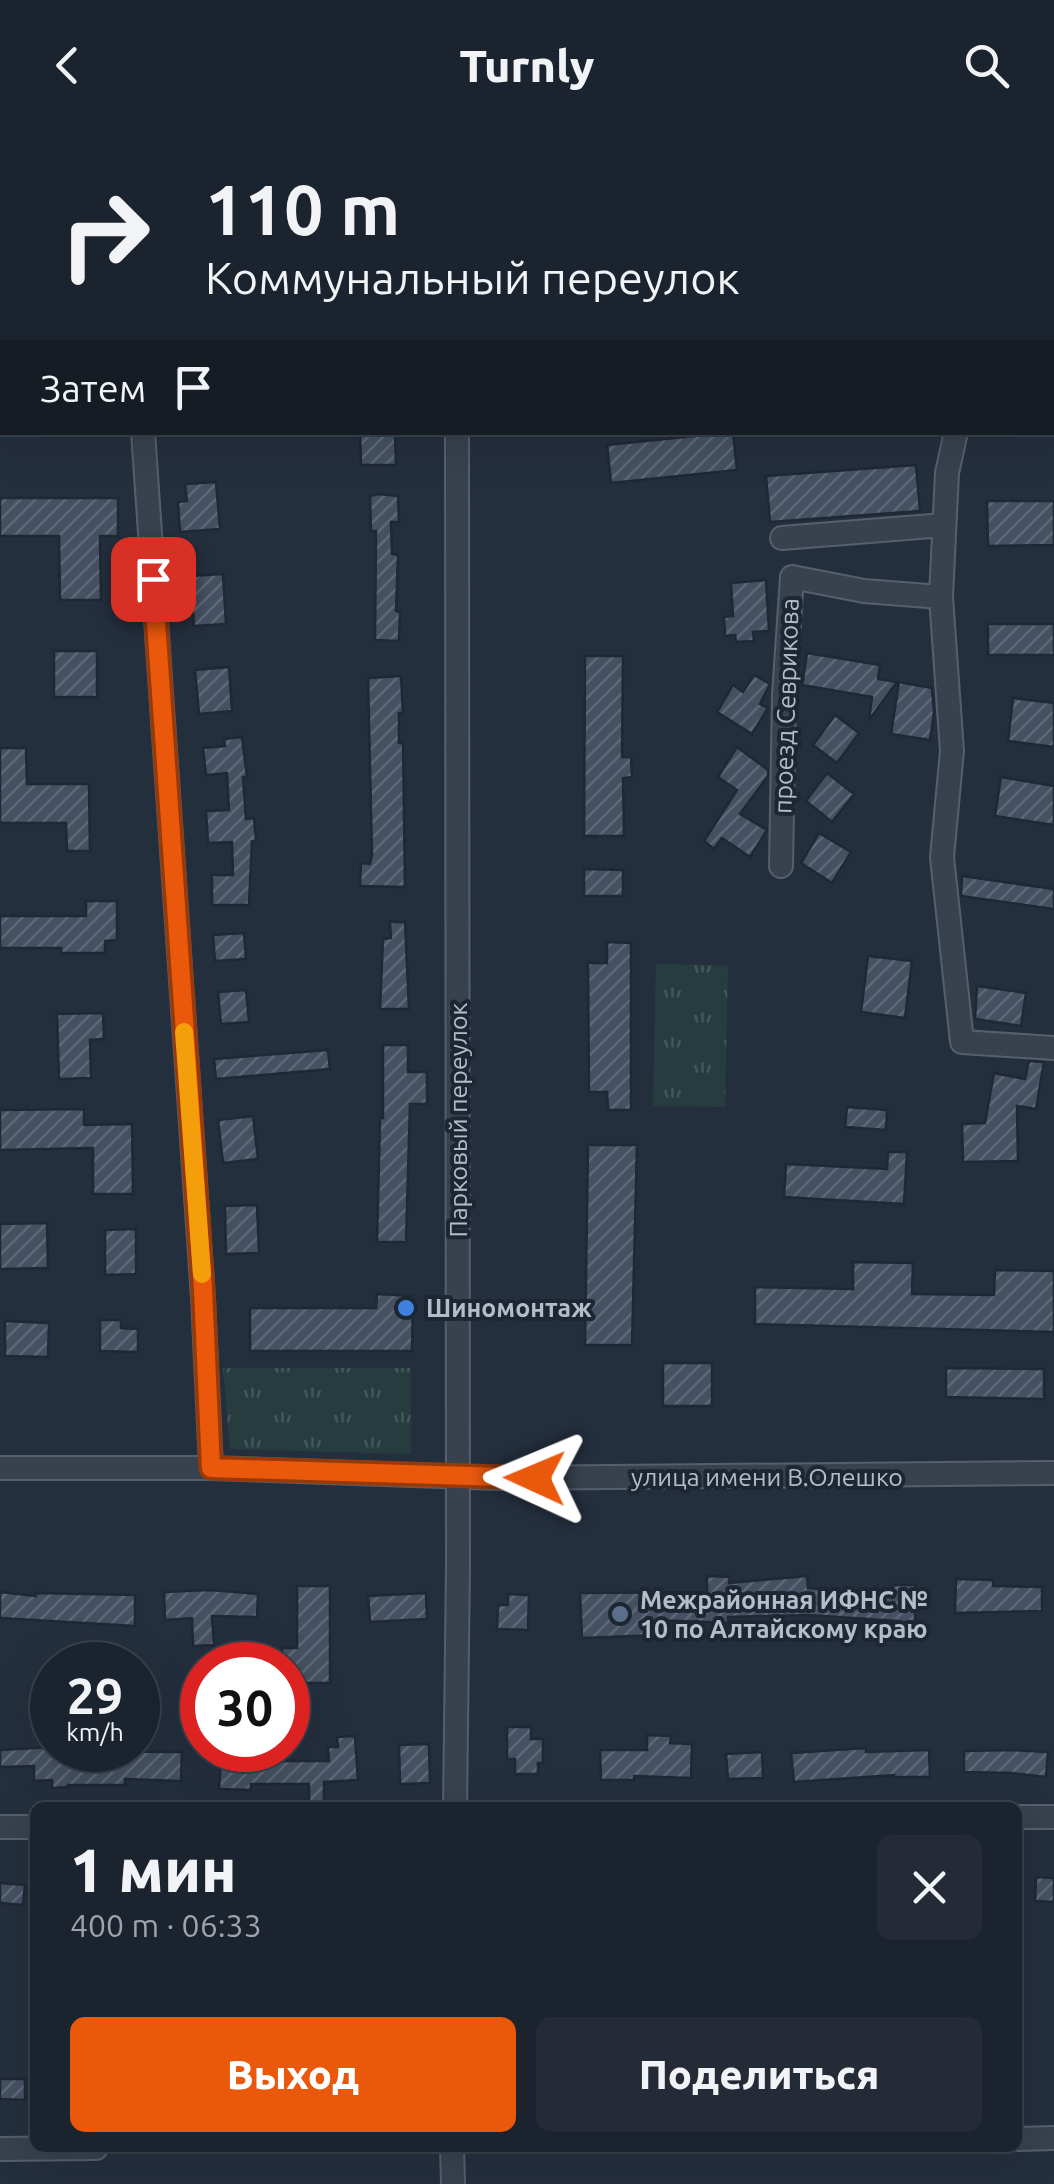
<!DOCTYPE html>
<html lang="ru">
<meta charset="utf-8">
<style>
body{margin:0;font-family:Ubuntu,sans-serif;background:#242b36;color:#f1f3f6;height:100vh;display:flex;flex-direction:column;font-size:38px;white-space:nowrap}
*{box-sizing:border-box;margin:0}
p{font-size:32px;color:#a0a4aa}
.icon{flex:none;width:55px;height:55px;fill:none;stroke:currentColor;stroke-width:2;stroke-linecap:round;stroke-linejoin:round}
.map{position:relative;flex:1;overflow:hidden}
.panel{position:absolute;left:30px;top:1672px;width:992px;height:350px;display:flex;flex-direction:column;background:#1b232e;border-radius:15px;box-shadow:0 10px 40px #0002,0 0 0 2px #39404a}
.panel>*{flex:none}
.top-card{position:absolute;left:0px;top:0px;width:1055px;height:305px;box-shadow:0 10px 40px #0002,0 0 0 2px #39404a;background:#1b232e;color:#f1f3f6;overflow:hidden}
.speed{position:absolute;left:30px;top:1512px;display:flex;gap:20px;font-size:50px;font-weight:700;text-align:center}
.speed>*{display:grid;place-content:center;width:130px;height:130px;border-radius:50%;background:#1b232e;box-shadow:0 10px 40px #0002,0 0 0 2px #39404a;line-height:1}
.speed small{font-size:25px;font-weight:400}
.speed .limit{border:15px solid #d22;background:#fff;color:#111}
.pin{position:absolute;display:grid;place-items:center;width:85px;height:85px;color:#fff;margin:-42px;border-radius:20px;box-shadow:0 5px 15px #0006}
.me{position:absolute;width:110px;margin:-55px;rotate:271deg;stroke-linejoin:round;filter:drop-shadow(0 0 8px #0008)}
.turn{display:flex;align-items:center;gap:35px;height:210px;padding:0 40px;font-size:45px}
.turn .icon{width:130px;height:130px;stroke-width:2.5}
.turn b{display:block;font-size:70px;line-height:85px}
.then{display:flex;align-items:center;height:95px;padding:0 40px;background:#0003;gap:20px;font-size:38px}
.round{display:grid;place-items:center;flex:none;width:105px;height:105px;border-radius:15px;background:#242b36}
.head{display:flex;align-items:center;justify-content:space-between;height:170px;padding:0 40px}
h1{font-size:60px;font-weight:800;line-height:75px}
.action{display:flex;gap:20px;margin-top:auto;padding:20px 40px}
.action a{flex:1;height:115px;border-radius:15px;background:#ea580c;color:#fff;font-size:40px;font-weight:800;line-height:115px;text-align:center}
.action a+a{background:#242b36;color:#f1f3f6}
header{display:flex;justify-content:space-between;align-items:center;height:130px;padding:0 40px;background:#1b232e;font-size:45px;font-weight:800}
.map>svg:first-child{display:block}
</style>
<header><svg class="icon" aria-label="back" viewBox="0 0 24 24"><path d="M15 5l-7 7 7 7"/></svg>Turnly<svg class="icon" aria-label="search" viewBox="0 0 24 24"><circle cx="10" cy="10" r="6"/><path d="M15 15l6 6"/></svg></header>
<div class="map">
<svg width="1054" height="2054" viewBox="0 0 1054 2054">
<defs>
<pattern id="park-tufts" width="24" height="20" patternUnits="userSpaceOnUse" patternTransform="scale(2.5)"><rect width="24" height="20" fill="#263c3f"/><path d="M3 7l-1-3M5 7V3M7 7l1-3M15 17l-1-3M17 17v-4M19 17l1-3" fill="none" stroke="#435659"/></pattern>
<pattern id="building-hatch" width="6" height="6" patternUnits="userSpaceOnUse" patternTransform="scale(2.5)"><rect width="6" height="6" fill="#455162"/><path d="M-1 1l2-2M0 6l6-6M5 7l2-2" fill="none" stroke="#5d6877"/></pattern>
</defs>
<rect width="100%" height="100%" fill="#242f3e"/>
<path fill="url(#park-tufts)" d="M 656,834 L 728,836 L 725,977 L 653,976 Z
M 223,1238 L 411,1238 L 411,1324 L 230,1319 Z"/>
<path fill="url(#building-hatch)" stroke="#1f2835" stroke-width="2.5" d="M 395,302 L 396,335 L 361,335 L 360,303 Z
M 733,302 L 737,340 L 611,353 L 607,315 Z
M 916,335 L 920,381 L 770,392 L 766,346 Z
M 216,352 L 220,399 L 180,402 L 178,372 L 187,371 L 185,354 Z
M 378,364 L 398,366 L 399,392 L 391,392 L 392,424 L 398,425 L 396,481 L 400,482 L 399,511 L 375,510 L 376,401 L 371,401 L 370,366 Z
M 0,368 L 118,368 L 118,406 L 100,406 L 101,470 L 60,470 L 59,406 L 0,406 Z
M 987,371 L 1054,371 L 1054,415 L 988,416 Z
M 223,444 L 226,494 L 194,496 L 190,446 Z
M 766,450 L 769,501 L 753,502 L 754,511 L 736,512 L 735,505 L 725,506 L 724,487 L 733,486 L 731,453 Z
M 988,494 L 1054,494 L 1054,525 L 988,525 Z
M 54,521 L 97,521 L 97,567 L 54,567 Z
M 807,523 L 880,535 L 878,549 L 897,552 L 869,590 L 872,567 L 802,555 Z
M 585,526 L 623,526 L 622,627 L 631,627 L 632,647 L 623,648 L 624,706 L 584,706 Z
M 229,537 L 232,581 L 199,584 L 195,540 Z
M 754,545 L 770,554 L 760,574 L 768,578 L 752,604 L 717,582 L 733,555 L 743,562 Z
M 401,546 L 403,583 L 399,583 L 399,613 L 403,613 L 405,757 L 360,756 L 361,733 L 370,734 L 372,725 L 368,548 Z
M 899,552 L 932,558 L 934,583 L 930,610 L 891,604 Z
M 1013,568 L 1054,573 L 1054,617 L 1008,611 Z
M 835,585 L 859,603 L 837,633 L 813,615 Z
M 242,607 L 247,647 L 243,647 L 246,689 L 254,688 L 256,710 L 252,711 L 249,775 L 212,775 L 212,745 L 233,745 L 232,712 L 208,713 L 206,681 L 229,680 L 227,643 L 206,645 L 203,618 L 225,616 L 224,609 Z
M 737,617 L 768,640 L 768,646 L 740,684 L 767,700 L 750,727 L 722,708 L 714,719 L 704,711 L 737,660 L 718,647 Z
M 0,618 L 26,618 L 27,654 L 89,654 L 90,721 L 67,721 L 66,693 L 0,693 Z
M 827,643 L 854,664 L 832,692 L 806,671 Z
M 1001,647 L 1054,656 L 1054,695 L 995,686 Z
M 819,703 L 851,722 L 832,753 L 801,733 Z
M 584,739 L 623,740 L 623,766 L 584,766 Z
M 962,746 L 1054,759 L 1054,779 L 961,766 Z
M 86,771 L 117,771 L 117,810 L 105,811 L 105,823 L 61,823 L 61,818 L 0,818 L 0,786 L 86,786 Z
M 390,792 L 405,792 L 409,879 L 380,879 L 383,809 L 391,808 Z
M 244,803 L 246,829 L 215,831 L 213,805 Z
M 607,812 L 631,813 L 631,980 L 608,980 L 607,962 L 589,962 L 588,833 L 607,833 Z
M 868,826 L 912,831 L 905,888 L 861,882 Z
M 977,856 L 1026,863 L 1021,896 L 975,889 Z
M 246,860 L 249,892 L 221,894 L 218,862 Z
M 103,883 L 104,909 L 90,910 L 91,948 L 59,949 L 57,884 Z
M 383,915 L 408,915 L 408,942 L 427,942 L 427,974 L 410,974 L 406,1112 L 377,1112 L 380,987 L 383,988 Z
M 328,920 L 330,939 L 216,949 L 214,929 Z
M 1029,931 L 1044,932 L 1036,979 L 1017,976 L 1018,1031 L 963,1032 L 962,994 L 985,993 L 994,943 L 1025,949 Z
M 847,977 L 887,980 L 886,1000 L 845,997 Z
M 84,979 L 84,995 L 132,994 L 133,1064 L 93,1064 L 93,1018 L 0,1020 L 0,980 Z
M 253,986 L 258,1029 L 223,1033 L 218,990 Z
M 588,1015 L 637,1015 L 632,1215 L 585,1215 Z
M 888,1022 L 907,1022 L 904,1074 L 784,1067 L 786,1034 L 887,1039 Z
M 257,1075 L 259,1123 L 226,1124 L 225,1076 Z
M 47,1093 L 48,1138 L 0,1139 L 0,1094 Z
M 136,1099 L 136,1144 L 105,1145 L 105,1100 Z
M 853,1132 L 913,1133 L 912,1164 L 994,1165 L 995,1140 L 1054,1141 L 1054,1202 L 755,1194 L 755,1157 L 853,1159 Z
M 377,1164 L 413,1166 L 412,1221 L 250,1221 L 250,1178 L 376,1178 Z
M 100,1190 L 121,1190 L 121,1198 L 138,1199 L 138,1222 L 100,1221 Z
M 5,1191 L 49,1193 L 48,1227 L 5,1226 Z
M 663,1233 L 712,1233 L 712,1276 L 663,1276 Z
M 946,1238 L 1044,1239 L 1044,1269 L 946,1267 Z
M 707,1446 L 730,1447 L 729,1453 L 807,1446 L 808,1458 L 847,1461 L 893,1460 L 893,1455 L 915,1455 L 915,1498 L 897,1498 L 897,1491 L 808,1485 L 728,1487 L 728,1493 L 658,1490 L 659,1505 L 582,1508 L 580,1463 L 707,1462 Z
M 956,1449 L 993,1450 L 993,1456 L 1042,1457 L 1042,1481 L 955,1483 Z
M 297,1456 L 330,1456 L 330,1553 L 288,1553 L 288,1535 L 282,1535 L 282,1518 L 297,1518 Z
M 210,1460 L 258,1464 L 257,1487 L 212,1486 L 214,1515 L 193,1516 L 192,1488 L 165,1490 L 164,1462 Z
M 0,1462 L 36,1466 L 36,1463 L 135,1465 L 135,1496 L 0,1488 Z
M 426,1463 L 427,1489 L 370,1492 L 368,1466 Z
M 508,1464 L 529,1465 L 528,1500 L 497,1499 L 498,1475 L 508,1475 Z
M 507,1597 L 531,1597 L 531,1609 L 543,1609 L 543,1633 L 538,1633 L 538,1644 L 515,1644 L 515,1629 L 507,1629 Z
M 647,1605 L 671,1606 L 670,1613 L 692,1614 L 691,1648 L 634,1646 L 634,1650 L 601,1650 L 600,1620 L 647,1620 Z
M 355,1606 L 358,1650 L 324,1652 L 324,1678 L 309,1678 L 309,1654 L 251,1654 L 251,1660 L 219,1659 L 221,1628 L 252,1631 L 329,1631 L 328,1617 L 338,1617 L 337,1607 Z
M 429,1614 L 430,1653 L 400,1654 L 399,1615 Z
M 52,1617 L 52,1620 L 66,1621 L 182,1622 L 181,1651 L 125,1649 L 125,1655 L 68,1655 L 68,1657 L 52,1658 L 52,1650 L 34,1651 L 34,1636 L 0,1637 L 0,1620 Z
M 866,1618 L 866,1622 L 929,1620 L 930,1647 L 894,1647 L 894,1645 L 794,1652 L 791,1623 Z
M 1013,1620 L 1048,1622 L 1046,1647 L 1012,1643 L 964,1642 L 964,1621 Z
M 762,1622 L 763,1648 L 728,1649 L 726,1624 Z
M 1036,1747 L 1054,1748 L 1054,1772 L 1035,1771 Z
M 0,1753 L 25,1755 L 23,1775 L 0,1773 Z
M 0,1949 L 25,1949 L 25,1970 L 0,1969 Z"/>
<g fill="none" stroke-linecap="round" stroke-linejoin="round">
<defs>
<path id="minor" d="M 118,0 L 118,2
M 455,0 L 455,2
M 721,2 L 721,0
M 1031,2 L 1032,0
M 1052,272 L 1054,272
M 143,302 L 203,1168 L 211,1338
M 956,302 L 947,343 L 941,467 L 952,621 L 942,727 L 962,912 L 1054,918
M 782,408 L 944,395
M 781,736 L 784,565 L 792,447 L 864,461 L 941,467
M 0,1338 L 211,1338 L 499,1348 L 1054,1343
M 455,1678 L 458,1435 L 457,302
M 1018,1687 L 1054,1687
M 0,1697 L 35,1697
M 1018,2009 L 1054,2008
M 452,2018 L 453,2054
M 0,2019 L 96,2018"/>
</defs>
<use href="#minor" stroke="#565f6c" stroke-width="26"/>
<use href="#minor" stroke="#38414e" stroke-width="22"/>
</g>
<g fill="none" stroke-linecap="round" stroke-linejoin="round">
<defs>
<path id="route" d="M 153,449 L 203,1159 L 211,1338 L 535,1348"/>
</defs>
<use href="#route" stroke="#983908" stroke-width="25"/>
<use href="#route" stroke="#ea580c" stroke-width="18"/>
<path stroke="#f59e0b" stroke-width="18" d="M 184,902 L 202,1144"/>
</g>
<circle fill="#3f7fe0" stroke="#1d2633" stroke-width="4" cx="406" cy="1178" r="10"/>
<circle fill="#5c6f8a" stroke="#1d2633" stroke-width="4" cx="620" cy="1484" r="10"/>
<g text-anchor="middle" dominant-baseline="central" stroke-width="8" stroke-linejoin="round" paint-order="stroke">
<g font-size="25" fill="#b4bcc9" stroke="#1d2633">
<text transform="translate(786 576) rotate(-88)">проезд Севрикова</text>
<text transform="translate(458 990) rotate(-90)">Парковый переулок</text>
<text x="767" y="1347">улица имени В.Олешко</text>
</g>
<g font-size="25" font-weight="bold" fill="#b4bcc9" stroke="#1d2633" text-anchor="start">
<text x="426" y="1178">Шиномонтаж</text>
<text x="640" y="1470">Межрайонная ИФНС №<tspan x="640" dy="29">10 по Алтайскому краю</tspan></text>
</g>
</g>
</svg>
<div class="speed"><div>29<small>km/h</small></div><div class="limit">30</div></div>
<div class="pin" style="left:153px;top:449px;background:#d93025"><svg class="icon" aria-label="arrive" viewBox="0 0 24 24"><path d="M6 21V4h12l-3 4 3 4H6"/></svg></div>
<svg class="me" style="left:535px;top:1348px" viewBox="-20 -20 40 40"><path d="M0-17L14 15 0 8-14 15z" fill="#ea580c" stroke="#fff" stroke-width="4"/></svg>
<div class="top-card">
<div class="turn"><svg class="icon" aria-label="right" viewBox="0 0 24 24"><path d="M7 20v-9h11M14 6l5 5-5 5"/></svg><div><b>110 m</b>Коммунальный переулок</div></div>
<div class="then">Затем<svg class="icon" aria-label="arrive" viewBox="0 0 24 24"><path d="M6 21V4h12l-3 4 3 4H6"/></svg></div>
</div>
<section class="panel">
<div class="head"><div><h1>1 мин</h1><p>400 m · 06:33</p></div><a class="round"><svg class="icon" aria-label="close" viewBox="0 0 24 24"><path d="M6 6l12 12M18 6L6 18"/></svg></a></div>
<div class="action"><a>Выход</a><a>Поделиться</a></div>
</section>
</div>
